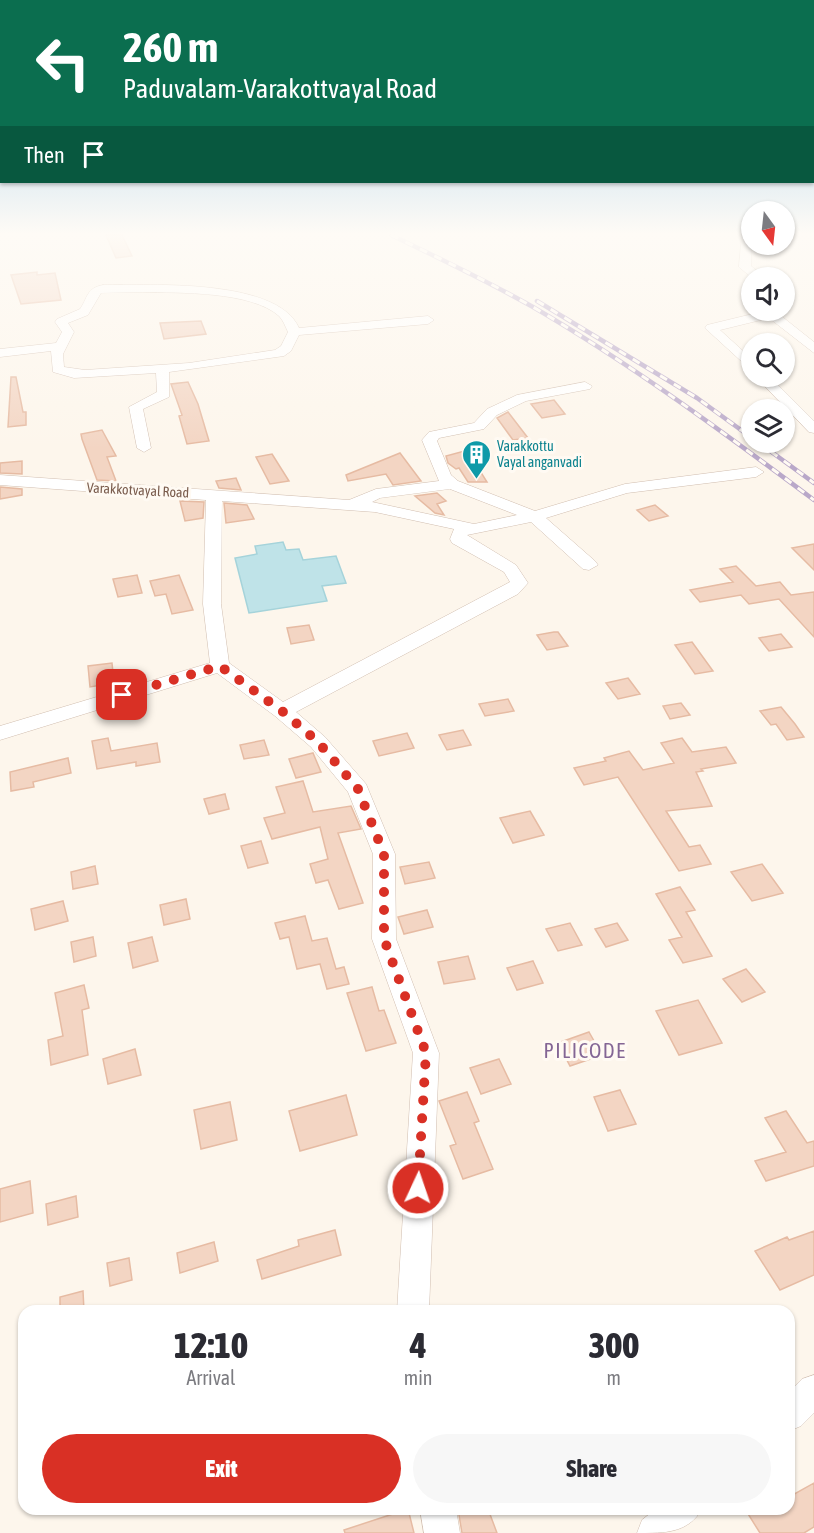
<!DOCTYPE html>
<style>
body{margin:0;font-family:"Asap Condensed",sans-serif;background:#f7f7f7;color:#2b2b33;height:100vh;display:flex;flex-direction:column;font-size:22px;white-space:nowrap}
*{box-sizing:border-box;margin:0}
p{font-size:20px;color:#7c7c81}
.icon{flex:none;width:33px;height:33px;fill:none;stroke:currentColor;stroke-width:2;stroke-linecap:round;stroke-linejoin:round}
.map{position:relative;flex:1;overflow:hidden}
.sheet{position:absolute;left:18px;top:1305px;width:777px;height:210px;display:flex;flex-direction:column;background:#fff;border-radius:18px;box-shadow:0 2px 4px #0004}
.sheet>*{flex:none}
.banner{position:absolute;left:0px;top:0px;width:814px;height:183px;box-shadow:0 2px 4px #0004;background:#0b6e4f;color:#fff;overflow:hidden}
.needle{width:39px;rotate:165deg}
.fabs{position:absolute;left:741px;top:201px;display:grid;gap:12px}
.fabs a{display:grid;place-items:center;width:54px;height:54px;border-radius:50%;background:#fff;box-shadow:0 2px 4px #0004;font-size:30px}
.pin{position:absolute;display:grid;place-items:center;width:51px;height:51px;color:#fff;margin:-26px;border-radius:12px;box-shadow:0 3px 9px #0006}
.me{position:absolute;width:66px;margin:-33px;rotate:3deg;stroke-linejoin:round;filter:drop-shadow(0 0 4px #0008)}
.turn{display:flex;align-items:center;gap:21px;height:126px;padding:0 24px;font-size:27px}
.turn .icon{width:78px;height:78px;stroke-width:2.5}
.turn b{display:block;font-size:42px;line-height:51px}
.then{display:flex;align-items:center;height:57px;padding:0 24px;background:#0003;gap:12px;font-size:22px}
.eta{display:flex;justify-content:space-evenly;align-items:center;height:102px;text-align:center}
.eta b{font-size:36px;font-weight:800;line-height:42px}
.action{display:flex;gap:12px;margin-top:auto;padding:12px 24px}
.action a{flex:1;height:69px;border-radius:36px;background:#d93025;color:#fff;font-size:24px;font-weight:800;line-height:69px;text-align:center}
.action a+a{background:#f7f7f7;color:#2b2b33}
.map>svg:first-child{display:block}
</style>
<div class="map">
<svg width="814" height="1533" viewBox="0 0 814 1533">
<rect width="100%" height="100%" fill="#fdf6ec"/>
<path fill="#bfe3e8" stroke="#a5d3da" stroke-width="1.5" d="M 283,542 L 286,550 L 299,549 L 303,560 L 336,556 L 346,583 L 322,586 L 327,601 L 249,613 L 235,558 L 257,554 L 255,546 Z"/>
<path fill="#f3d5c3" stroke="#e6bba3" stroke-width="1.5" d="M 106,235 L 122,235 L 132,256 L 116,258 Z
M 37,272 L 37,275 L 55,273 L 61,300 L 21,304 L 11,275 Z
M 201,321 L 206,334 L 164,339 L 160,323 Z
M 11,377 L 16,377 L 23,412 L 26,412 L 26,425 L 8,427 Z
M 188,382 L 198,404 L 209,441 L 187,444 L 179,416 L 182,415 L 171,384 Z
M 554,400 L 565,414 L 542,418 L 531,404 Z
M 508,412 L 528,438 L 513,440 L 497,418 Z
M 102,430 L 116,456 L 107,457 L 116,481 L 97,480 L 82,439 L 81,434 Z
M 468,450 L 481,461 L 475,463 L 487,482 L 468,482 L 459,468 L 456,469 L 448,463 L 446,456 Z
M 400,453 L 421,481 L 393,485 L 386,474 L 348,481 L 346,475 Z
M 272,454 L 289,481 L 270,484 L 256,457 Z
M 22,461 L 22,474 L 0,473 L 0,463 Z
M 236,478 L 241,490 L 219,488 L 216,481 Z
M 0,487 L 22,489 L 22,495 L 0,499 Z
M 437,493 L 446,501 L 437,504 L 444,515 L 435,513 L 415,496 Z
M 180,501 L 204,502 L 203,518 L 185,521 Z
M 224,503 L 247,505 L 254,519 L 226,523 Z
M 655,505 L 668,516 L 649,521 L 637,510 Z
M 814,544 L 814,570 L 792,548 Z
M 736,566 L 756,586 L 780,582 L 791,595 L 814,592 L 814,637 L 779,599 L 749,604 L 741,595 L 700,602 L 690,590 L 733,582 L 720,569 Z
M 137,575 L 142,593 L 118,597 L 113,579 Z
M 179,575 L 193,610 L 172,614 L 166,594 L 155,596 L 150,581 Z
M 309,625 L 314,640 L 291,644 L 287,628 Z
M 554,632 L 558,632 L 568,646 L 547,650 L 537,635 Z
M 781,634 L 792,647 L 769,651 L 759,638 Z
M 692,642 L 713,671 L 695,674 L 675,645 Z
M 112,663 L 114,683 L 90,687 L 88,666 Z
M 628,678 L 640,694 L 618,699 L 606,683 Z
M 508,699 L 514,711 L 485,716 L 479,704 Z
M 681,703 L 690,715 L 670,719 L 663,706 Z
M 781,707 L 795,724 L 804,737 L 787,740 L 776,724 L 771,725 L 760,711 Z
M 463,730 L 471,745 L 447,750 L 439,735 Z
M 407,733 L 414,748 L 379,756 L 373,741 Z
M 108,738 L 111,751 L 157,743 L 160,762 L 136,766 L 136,762 L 97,769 L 92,741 Z
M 682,738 L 692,752 L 726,747 L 736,763 L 701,769 L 703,771 L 696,772 L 712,806 L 666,811 L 689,847 L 700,845 L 711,864 L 679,871 L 618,777 L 584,785 L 574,768 L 606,761 L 604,758 L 629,751 L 643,770 L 674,763 L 661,743 Z
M 264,740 L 269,755 L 244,759 L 240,745 Z
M 313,753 L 321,772 L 296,778 L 289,759 Z
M 68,758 L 71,773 L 33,782 L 34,787 L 11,791 L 10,772 Z
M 303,781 L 313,812 L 351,806 L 361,829 L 338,833 L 363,903 L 339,909 L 328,880 L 316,883 L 310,864 L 328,859 L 320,827 L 272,839 L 264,818 L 285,813 L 276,787 Z
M 225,794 L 229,809 L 209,814 L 204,799 Z
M 530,811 L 544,835 L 513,843 L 500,818 Z
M 261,841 L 268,863 L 248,868 L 241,846 Z
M 429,862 L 435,878 L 405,884 L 400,867 Z
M 762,864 L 783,893 L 752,901 L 731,872 Z
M 95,866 L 98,884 L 73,889 L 71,872 Z
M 680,887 L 695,910 L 686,912 L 712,956 L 683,963 L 669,940 L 682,937 L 656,894 Z
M 186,899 L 190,919 L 164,925 L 160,905 Z
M 63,901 L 68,921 L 35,930 L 31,909 Z
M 427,910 L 433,927 L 404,934 L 398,917 Z
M 305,916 L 312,941 L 327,938 L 336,969 L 344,967 L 349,984 L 327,989 L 320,964 L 297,969 L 289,937 L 280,939 L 275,923 Z
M 570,923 L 582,945 L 558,951 L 546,929 Z
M 617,923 L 628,940 L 606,947 L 595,929 Z
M 93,937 L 96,956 L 74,962 L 71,942 Z
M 152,937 L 158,961 L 133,968 L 128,943 Z
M 468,956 L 475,979 L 444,984 L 438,962 Z
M 533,961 L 543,983 L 517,990 L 507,968 Z
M 746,969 L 765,992 L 742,1002 L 723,979 Z
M 84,985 L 89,1008 L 82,1010 L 88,1055 L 51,1065 L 48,1040 L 63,1036 L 55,993 Z
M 372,987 L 379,1011 L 384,1010 L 396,1043 L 366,1051 L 347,993 Z
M 698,1000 L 722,1043 L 679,1055 L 656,1011 Z
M 589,1032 L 602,1055 L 570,1066 L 558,1043 Z
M 135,1049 L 141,1075 L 108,1084 L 103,1059 Z
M 499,1059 L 511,1084 L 481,1094 L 470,1068 Z
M 620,1090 L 636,1124 L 608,1131 L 594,1097 Z
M 467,1092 L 479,1121 L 474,1123 L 493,1169 L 463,1179 L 450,1146 L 456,1144 L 439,1101 Z
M 346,1095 L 357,1135 L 300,1151 L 289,1111 Z
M 230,1102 L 237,1140 L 201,1149 L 194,1110 Z
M 786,1111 L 807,1143 L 814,1141 L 814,1166 L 766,1181 L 755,1161 L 786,1152 L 765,1118 Z
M 30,1181 L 33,1213 L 0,1222 L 0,1189 Z
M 76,1196 L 78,1217 L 48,1225 L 46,1204 Z
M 335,1230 L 341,1255 L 262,1279 L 257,1260 L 299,1246 L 298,1240 Z
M 814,1231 L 814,1275 L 780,1290 L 755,1251 L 787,1237 L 789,1240 Z
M 214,1242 L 218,1261 L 180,1273 L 177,1253 Z
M 129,1258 L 132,1280 L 110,1286 L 107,1263 Z
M 83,1291 L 84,1311 L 60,1311 L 60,1297 Z
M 814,1483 L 814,1527 L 804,1533 L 760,1533 L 745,1509 L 789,1509 L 789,1497 Z
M 408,1509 L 414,1533 L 345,1533 L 344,1530 Z
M 458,1509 L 488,1509 L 497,1533 L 462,1533 Z"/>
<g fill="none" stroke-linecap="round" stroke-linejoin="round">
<defs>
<path id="minor" d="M 742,235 L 752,235 L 751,266 L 766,278 L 752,278 L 739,267 Z
M 103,285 C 150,285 277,278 299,328 L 428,316 L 434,320 L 428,324 L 299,335 L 291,351 L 284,356 L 169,372 L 169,397 L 143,409 L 151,448 L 144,452 L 137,448 L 129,407 L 157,392 L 156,373 L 74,378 L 53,372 L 51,351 L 0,357 L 0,349 L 56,343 L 62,332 L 55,322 L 57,319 L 80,309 C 88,298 86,288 103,285 ZM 143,292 C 179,293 251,291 279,316 C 283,320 285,326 288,332 L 281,346 L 275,350 L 189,363 L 85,370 L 64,367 L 63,354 L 74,332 L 68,323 L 88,315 L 101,293 Z
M 784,307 L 789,310 L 780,315 L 814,342 L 814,353 L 769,318 L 720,330 L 752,359 L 752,371 L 705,328 L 707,325 L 769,310 L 784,310 Z
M 755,376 L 769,376 L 814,421 L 814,433 L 809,432 Z
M 585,382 L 592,386 L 590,389 L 526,401 L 497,415 L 484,429 L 439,438 L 437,441 L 451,475 L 458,481 L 535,511 L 625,484 L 756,467 L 764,472 L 756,477 L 627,493 L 546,518 L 595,561 L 598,565 L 589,570 L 583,569 L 531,522 L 467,535 L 516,565 L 528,583 L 518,594 L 296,712 L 325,737 L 366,784 L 395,854 L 396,939 L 439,1053 L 429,1311 L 397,1311 L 413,1053 L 372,939 L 373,854 L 348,792 L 311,747 L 275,716 L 217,673 L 0,740 L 0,726 L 210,663 L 203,604 L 206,500 L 0,485 L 0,475 L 349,500 L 376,489 L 439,481 L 422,440 L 429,432 L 474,423 L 487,409 L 517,395 ZM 450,489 L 517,515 L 474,524 L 372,502 L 380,498 ZM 222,501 L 375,512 L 454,529 L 450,539 L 452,543 L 504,572 L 510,582 L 283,702 L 229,663 L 221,604 Z
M 814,1375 L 814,1413 L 801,1426 L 789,1431 L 789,1392 L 802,1379 Z
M 420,1509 L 456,1509 L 460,1533 L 424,1533 Z
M 656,1509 L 702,1509 C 688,1533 666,1533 637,1533 L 642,1520 Z"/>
</defs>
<use href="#minor" stroke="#d1beb0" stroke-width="1"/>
<use href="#minor" fill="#fff" fill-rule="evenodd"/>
<defs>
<path id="rail" d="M 391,235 C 439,258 487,281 533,307 C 631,364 723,432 814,500
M 537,301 L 697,398 L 752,438
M 758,442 L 814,483"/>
</defs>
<use href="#rail" stroke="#b9a8c9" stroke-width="4.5"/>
<use href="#rail" stroke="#fffaf3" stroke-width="3" stroke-dasharray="8" stroke-linecap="butt"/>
</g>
<linearGradient id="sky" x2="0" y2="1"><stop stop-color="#97c7e8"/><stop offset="0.52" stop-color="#fefbf6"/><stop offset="1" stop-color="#fefbf6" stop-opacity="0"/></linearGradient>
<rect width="814" height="449" fill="url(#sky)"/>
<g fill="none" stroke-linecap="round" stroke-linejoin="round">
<path stroke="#d93025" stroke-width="10" stroke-dasharray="0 18" d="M 122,695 L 220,666 L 282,711 L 318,742 L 358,789 L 384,854 L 384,939 L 426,1053 L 418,1188"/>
</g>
<defs>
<symbol id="building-pin" viewBox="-11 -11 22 30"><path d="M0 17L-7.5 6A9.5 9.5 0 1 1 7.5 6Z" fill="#0f9aa8" stroke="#fffaf3"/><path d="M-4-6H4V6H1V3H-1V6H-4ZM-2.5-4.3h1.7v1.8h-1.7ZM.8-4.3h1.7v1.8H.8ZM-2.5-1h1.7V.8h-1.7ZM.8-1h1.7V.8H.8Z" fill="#fff"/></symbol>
</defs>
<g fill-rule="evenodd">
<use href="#building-pin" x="460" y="438" width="33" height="45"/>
</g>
<g text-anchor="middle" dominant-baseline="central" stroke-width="6" stroke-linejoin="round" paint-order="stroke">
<g font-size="14" fill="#0d838f" stroke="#fffaf3" text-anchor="start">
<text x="497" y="446">Varakkottu<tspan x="497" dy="16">Vayal anganvadi</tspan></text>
</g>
<g font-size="14" fill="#7a5c4d" stroke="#fffaf3">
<text transform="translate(138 490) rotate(3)">Varakkotvayal Road</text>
</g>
<g font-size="21" letter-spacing="1.5" fill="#846695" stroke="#fffaf3">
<text x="585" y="1050">PILICODE</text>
</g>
</g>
</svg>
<div class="fabs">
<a><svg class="needle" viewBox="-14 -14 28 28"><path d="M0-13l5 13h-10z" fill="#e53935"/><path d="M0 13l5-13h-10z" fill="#7c7c81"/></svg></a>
<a><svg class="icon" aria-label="sound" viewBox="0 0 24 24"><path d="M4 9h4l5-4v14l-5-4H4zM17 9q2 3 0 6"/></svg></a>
<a><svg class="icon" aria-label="search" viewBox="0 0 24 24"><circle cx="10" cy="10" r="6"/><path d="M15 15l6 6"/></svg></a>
<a><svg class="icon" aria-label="layers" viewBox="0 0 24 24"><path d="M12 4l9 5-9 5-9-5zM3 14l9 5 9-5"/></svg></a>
</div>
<div class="pin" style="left:122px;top:695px;background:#d93025"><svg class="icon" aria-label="arrive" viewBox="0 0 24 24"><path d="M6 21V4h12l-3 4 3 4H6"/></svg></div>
<svg class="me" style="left:418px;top:1188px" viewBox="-20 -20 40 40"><circle r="17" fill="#d93025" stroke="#fff" stroke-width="3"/><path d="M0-11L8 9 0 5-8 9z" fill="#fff"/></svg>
<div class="banner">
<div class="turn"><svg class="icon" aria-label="left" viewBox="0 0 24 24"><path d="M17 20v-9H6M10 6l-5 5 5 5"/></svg><div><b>260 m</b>Paduvalam-Varakottvayal Road</div></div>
<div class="then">Then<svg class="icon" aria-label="arrive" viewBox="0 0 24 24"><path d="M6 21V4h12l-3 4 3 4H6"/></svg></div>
</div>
<section class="sheet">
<div class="eta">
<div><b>12:10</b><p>Arrival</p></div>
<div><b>4</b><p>min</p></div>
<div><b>300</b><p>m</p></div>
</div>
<div class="action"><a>Exit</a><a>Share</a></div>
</section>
</div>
